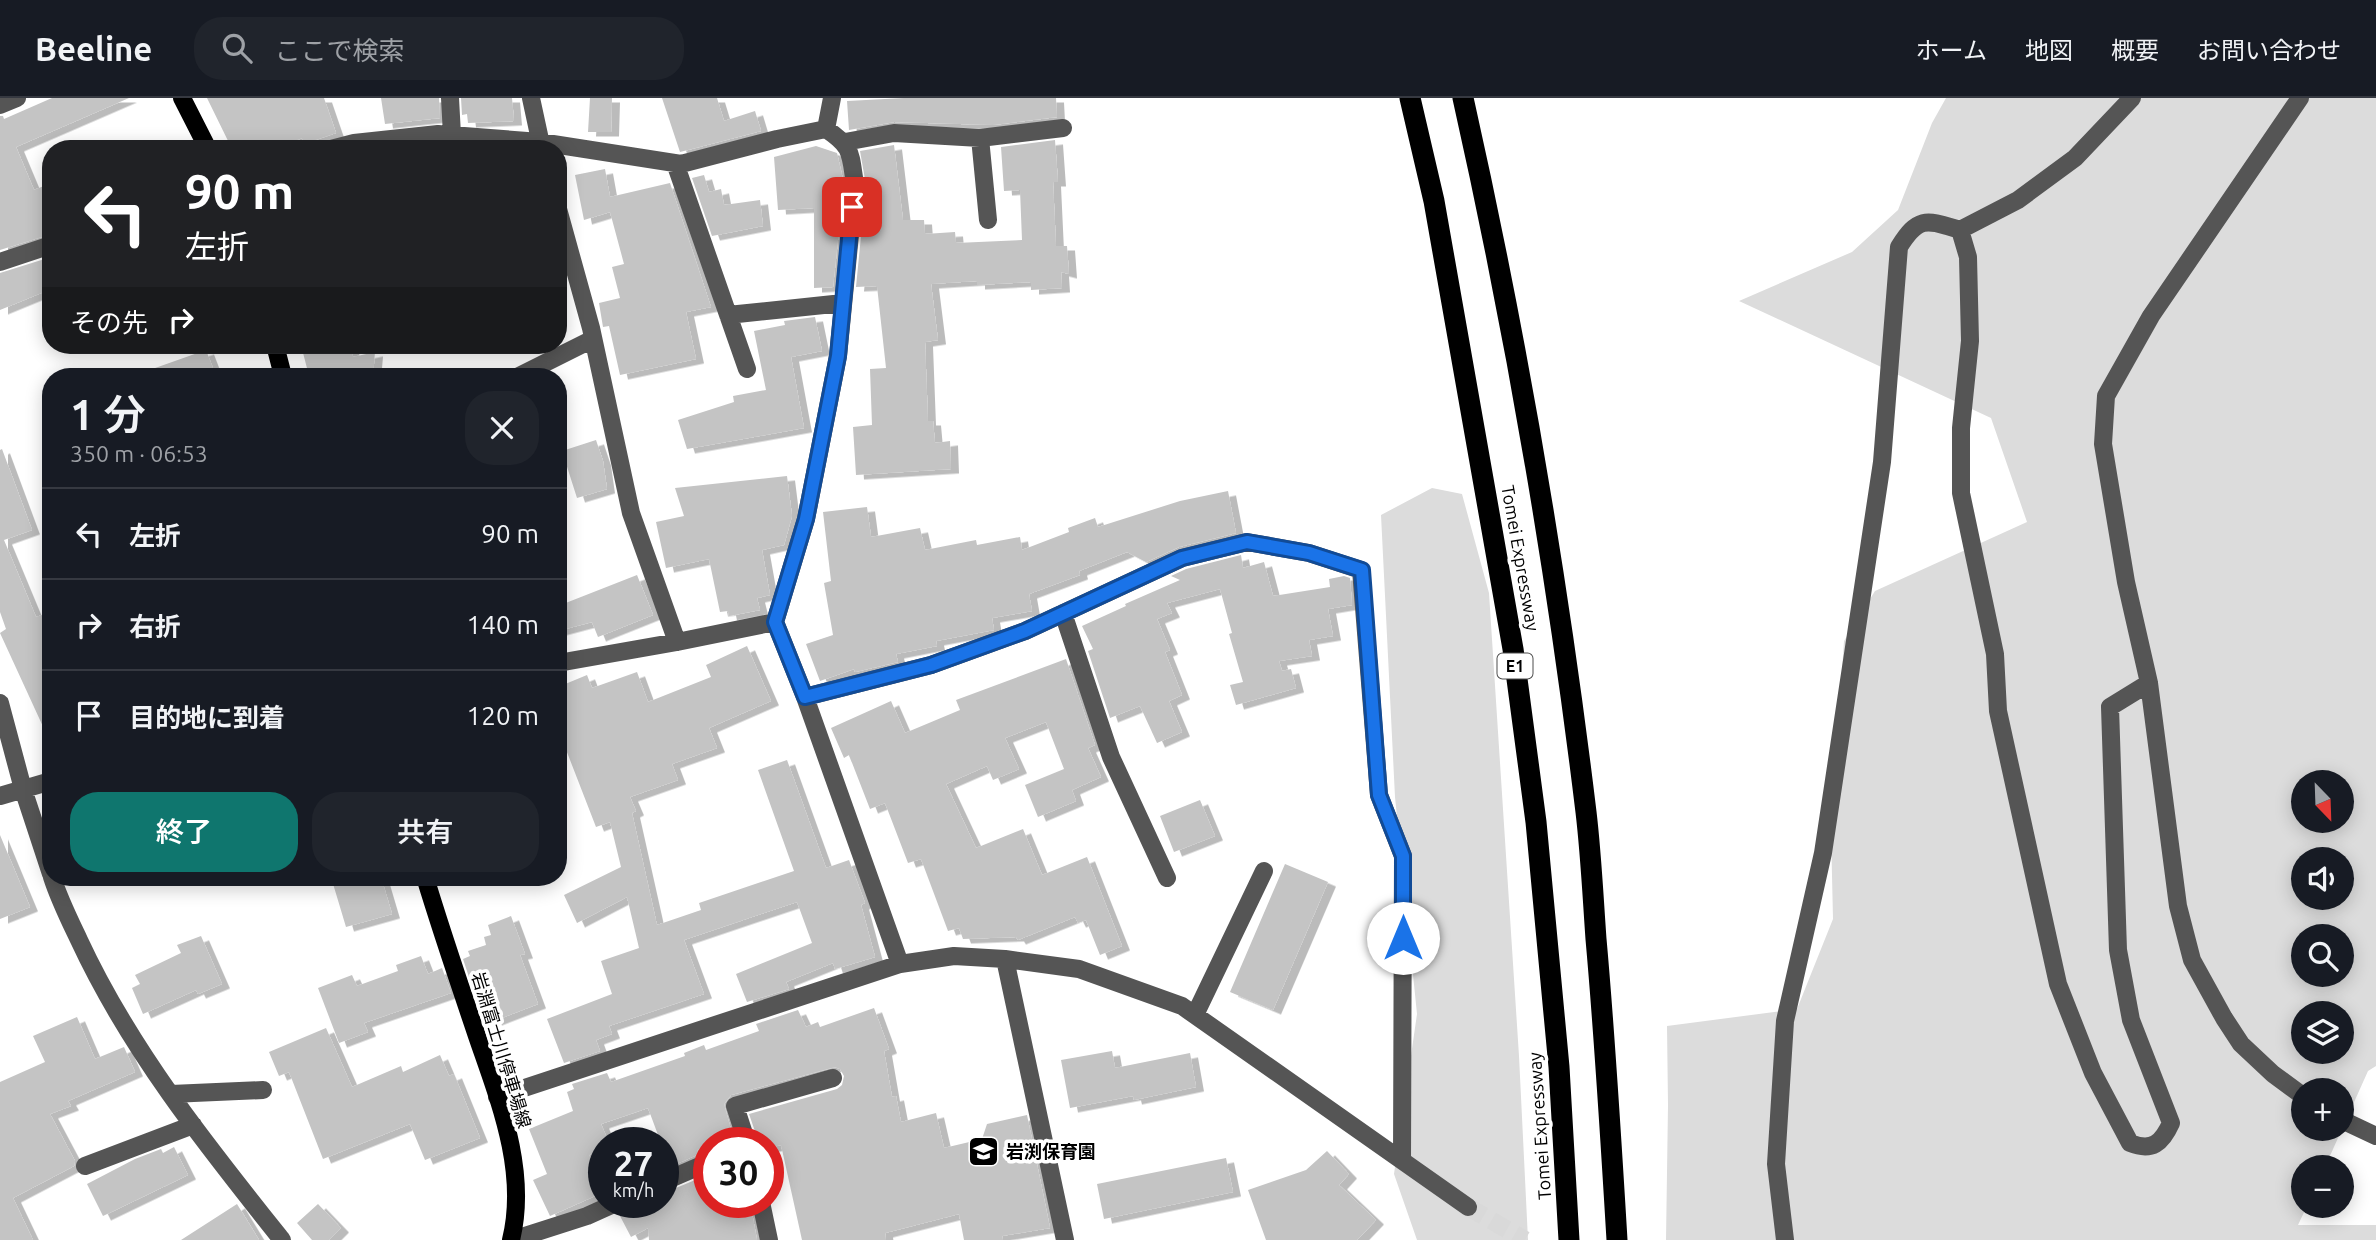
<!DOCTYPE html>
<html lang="ja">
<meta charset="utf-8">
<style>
body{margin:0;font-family:Ubuntu,"Noto Sans JP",sans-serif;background:#20242c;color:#f1f3f6;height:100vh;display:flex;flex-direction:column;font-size:26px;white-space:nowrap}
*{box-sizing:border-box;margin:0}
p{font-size:23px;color:#9ea1a6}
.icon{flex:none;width:38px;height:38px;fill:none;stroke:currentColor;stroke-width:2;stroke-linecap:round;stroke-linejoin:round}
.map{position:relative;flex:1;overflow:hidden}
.panel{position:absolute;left:42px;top:270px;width:525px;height:518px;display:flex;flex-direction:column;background:#171b24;border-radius:28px;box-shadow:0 4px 18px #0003}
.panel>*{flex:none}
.top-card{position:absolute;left:42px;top:42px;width:525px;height:214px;border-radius:28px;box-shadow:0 4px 18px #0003;background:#202124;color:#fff;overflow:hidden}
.needle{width:46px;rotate:157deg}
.buttons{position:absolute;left:2291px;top:672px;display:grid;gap:14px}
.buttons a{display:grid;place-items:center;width:63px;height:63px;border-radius:50%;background:#171b24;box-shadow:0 4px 18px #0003;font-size:35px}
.speed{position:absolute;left:588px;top:1029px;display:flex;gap:14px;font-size:35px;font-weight:700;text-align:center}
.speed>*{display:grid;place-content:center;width:91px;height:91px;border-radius:50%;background:#171b24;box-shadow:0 4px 18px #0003;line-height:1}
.speed small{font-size:18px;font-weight:400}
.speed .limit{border:10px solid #d22;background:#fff;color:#111}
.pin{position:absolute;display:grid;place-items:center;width:60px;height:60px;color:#fff;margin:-30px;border-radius:14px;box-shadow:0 4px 10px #0006}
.me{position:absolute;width:77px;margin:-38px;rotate:0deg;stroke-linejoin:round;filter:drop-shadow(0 0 5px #0008)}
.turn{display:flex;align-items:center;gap:24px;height:147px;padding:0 28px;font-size:32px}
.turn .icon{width:91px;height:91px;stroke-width:2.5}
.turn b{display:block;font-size:49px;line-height:60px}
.then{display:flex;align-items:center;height:66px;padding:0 28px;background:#0003;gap:14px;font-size:26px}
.round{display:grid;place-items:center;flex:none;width:74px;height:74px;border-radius:28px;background:#20242c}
.headline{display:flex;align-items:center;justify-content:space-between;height:119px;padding:0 28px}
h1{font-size:42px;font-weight:600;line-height:52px}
.primary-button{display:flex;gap:14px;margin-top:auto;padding:14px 28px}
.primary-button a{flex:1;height:80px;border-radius:28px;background:#0f766e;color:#fff;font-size:28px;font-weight:600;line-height:80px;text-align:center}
.primary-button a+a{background:#20242c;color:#f1f3f6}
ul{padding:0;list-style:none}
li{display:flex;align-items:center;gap:21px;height:91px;padding:0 28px;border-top:2px solid #363941}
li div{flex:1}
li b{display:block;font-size:26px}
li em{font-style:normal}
header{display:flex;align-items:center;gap:42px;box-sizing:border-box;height:98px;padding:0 35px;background:#171b24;border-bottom:2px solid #363941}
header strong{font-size:33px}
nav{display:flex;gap:38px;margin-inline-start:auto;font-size:24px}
.search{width:490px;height:63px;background:#20242c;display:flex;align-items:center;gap:18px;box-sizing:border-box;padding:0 24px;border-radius:28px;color:#9ea1a6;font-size:26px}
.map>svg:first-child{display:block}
</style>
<header>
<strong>Beeline</strong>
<div class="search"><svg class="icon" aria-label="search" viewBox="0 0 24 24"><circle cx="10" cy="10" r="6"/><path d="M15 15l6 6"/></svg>ここで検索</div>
<nav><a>ホーム</a><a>地図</a><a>概要</a><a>お問い合わせ</a></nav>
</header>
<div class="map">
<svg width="2376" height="1142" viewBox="0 0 2376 1142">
<defs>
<filter id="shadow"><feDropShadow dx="8" dy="4.5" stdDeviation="0" flood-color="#0004"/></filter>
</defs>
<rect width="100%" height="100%" fill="#fff"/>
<path fill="#dcdcdc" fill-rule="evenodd" d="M 1946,0 L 2376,0 L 2376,968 L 2368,973 L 2325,1069 L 2303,1069 L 2303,1108 L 2307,1108 L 2298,1127 L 2376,1127 L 2376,1142 L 1666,1142 L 1668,1007 L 1667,928 L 1797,911 L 1833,821 L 1831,734 L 1844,543 L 1875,493 L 2027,424 L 1991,320 L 1739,203 L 1852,154 L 1898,112 L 1932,25 ZM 2303,684 L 2342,684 L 2342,723 L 2303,723 ZM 2303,761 L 2342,761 L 2342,800 L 2303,800 ZM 2303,838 L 2342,838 L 2342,877 L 2303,877 ZM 2303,915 L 2342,915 L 2342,954 L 2303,954 ZM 2303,992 L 2342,992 L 2342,1031 L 2303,1031 Z
M 1432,390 L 1462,396 L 1489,495 L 1519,958 L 1528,1142 L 1417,1142 L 1394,1076 L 1417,916 L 1395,699 L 1381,417 Z"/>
<path fill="#c4c4c4" filter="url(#shadow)" d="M 52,0 L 129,0 L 16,49 L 34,92 L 51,85 L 51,136 L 0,152 L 0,18 L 3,18 L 4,21 Z
M 207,0 L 324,0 L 336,35 L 304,46 L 302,40 L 276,51 L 232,51 Z
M 381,0 L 439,0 L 440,20 L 385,26 Z
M 461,0 L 512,0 L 514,23 L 468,25 L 467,16 L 462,17 Z
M 590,0 L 612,0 L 611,34 L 588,34 Z
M 662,0 L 717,0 L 724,23 L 755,13 L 761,33 L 680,54 Z
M 904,0 L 1056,0 L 1057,19 L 993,27 L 894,24 L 849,32 L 847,3 Z
M 1055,42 L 1058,84 L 1053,84 L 1056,148 L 1067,148 L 1069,176 L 1061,174 L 1062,190 L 1031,192 L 1031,184 L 977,187 L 977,183 L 931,186 L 938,242 L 925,244 L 928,323 L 933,323 L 935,345 L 950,343 L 951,371 L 856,377 L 853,329 L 872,327 L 870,271 L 886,270 L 877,188 L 856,189 L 866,87 L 860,53 L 894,47 L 903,122 L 924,122 L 925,136 L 955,134 L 956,145 L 1022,142 L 1020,92 L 1004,93 L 1001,49 Z
M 816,48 L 837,55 L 844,86 L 833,189 L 814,190 L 814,110 L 778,112 L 774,59 Z
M 605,71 L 610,99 L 670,85 L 711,209 L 686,214 L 696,261 L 620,277 L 609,228 L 603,229 L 599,205 L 620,200 L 612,169 L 624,166 L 610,114 L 584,122 L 575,77 Z
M 704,77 L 709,94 L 721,91 L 724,107 L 760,102 L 763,128 L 712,138 L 692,80 Z
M 51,159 L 51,191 L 0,212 L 0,175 Z
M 815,219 L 822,253 L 791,259 L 804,330 L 687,351 L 678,322 L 734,304 L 733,298 L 766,292 L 754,233 L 785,227 L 784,223 Z
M 301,247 L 350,247 L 353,259 L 375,254 L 373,278 L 309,278 Z
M 206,252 L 216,278 L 141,278 L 141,275 Z
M 596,342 L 603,363 L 607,391 L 577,400 L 562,353 Z
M 2,351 L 32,432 L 4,442 L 36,519 L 45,516 L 51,530 L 51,646 L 0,535 L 6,531 L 0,514 L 0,352 Z
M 787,378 L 792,418 L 784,447 L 762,452 L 770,497 L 757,500 L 760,512 L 729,518 L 728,513 L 720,514 L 709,461 L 666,470 L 656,424 L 684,418 L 675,390 Z
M 1228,393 L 1236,435 L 1179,449 L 1146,464 L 1127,454 L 1079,473 L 1080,477 L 1029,496 L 1032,513 L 992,520 L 994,532 L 936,543 L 937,548 L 896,556 L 898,564 L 855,574 L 854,571 L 820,583 L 806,546 L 833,537 L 824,485 L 831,483 L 823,414 L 867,409 L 871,439 L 920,430 L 925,452 L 976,442 L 977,447 L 1020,439 L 1022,452 L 1069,434 L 1068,430 L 1095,420 L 1098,429 L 1180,403 Z
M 1241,457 L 1243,470 L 1264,464 L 1273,498 L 1330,489 L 1329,481 L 1344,478 L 1350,480 L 1352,507 L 1328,511 L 1333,538 L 1309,542 L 1312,558 L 1279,563 L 1282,573 L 1291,571 L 1296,590 L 1236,607 L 1230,587 L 1243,584 L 1229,536 L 1232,535 L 1220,491 L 1167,505 L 1172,515 L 1157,521 L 1170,552 L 1165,554 L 1182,597 L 1169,603 L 1182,634 L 1157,645 L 1140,608 L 1110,620 L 1088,553 L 1093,551 L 1082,528 L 1126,508 L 1125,506 L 1180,482 L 1171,478 L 1186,471 Z
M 637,477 L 653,517 L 598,539 L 592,524 L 558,533 L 558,508 Z
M 747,548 L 771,603 L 709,630 L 717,650 L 672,666 L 678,682 L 630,699 L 636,713 L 632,715 L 657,827 L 701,812 L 699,805 L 794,773 L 758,672 L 787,662 L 826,770 L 849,762 L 865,805 L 861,807 L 875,859 L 835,871 L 833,865 L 786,884 L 789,891 L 747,904 L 736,876 L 812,845 L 797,804 L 684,842 L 704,896 L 609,928 L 612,936 L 596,942 L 600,953 L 564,965 L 547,921 L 612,896 L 601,863 L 639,850 L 627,799 L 577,825 L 564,797 L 621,769 L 610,724 L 596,729 L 558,631 L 558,589 L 587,577 L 592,590 L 637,574 L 648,604 L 711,579 L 706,567 Z
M 1066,561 L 1095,647 L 1088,650 L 1101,679 L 1072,692 L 1076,703 L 1038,719 L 1025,687 L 1064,671 L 1046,624 L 1005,640 L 1019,671 L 993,682 L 987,668 L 946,686 L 976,750 L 1023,731 L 1042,777 L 1087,759 L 1122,848 L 1100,857 L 1086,822 L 1078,825 L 1075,819 L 1018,842 L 1016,839 L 963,841 L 959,830 L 948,833 L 921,761 L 908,765 L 885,705 L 870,711 L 849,657 L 844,660 L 831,630 L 891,603 L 905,635 L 960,612 L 956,602 Z
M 1200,702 L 1215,738 L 1174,754 L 1160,718 Z
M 0,737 L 30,809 L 0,821 Z
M 1285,766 L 1328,784 L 1273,912 L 1230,894 Z
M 331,779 L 381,779 L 392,816 L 346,829 Z
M 511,818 L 525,856 L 520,857 L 538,906 L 494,923 L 480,885 L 472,888 L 463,861 L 470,858 L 468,853 L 486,847 L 484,839 L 491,837 L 488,827 Z
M 201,838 L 222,886 L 198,896 L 196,892 L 143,916 L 132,890 L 140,886 L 135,877 L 181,855 L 177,847 Z
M 421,858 L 428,876 L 442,870 L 451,895 L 364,925 L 368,934 L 339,945 L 318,890 L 352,877 L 357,888 L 398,873 L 396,867 Z
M 874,910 L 889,951 L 884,953 L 892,999 L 896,998 L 901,1024 L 936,1015 L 944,1050 L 982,1041 L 987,1026 L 1027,1017 L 1050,1130 L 1002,1138 L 1003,1142 L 964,1142 L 959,1116 L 885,1135 L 886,1142 L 802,1142 L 781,1047 L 768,1050 L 768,1045 L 759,1045 L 749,1016 L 837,991 L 842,987 L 844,978 L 840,971 L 835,969 L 731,997 L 724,1006 L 733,1039 L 717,1045 L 709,1045 L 709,1048 L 697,1052 L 699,1056 L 670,1069 L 663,1045 L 661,1045 L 648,1010 L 601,1026 L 609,1045 L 604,1045 L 604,1051 L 589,1057 L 604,1089 L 604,1094 L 550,1118 L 533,1082 L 547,1076 L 529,1031 L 573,1013 L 567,994 L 574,991 L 572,986 L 607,975 L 611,984 L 685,958 L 684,955 L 704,947 L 706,952 L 759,933 L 756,926 L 798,912 L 806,929 L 818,924 L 820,929 Z
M 77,919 L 95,961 L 124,949 L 135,974 L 68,1003 L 71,1008 L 50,1016 L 75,1063 L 74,1068 L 13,1100 L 33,1142 L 0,1142 L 0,984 L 45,964 L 33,938 Z
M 326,930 L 352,989 L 401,968 L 403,974 L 440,957 L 449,978 L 454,976 L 480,1040 L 425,1062 L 410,1026 L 323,1061 L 289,974 L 279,978 L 269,954 Z
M 1112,953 L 1115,970 L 1190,955 L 1196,989 L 1134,1002 L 1133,998 L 1070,1010 L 1061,962 Z
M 174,1049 L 188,1077 L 103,1118 L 87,1086 L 135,1061 L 161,1051 L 163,1055 Z
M 1327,1053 L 1349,1076 L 1339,1087 L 1376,1122 L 1357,1142 L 1266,1142 L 1248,1092 L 1306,1072 Z
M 1226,1060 L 1233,1094 L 1104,1121 L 1097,1086 Z
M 707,1077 L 709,1104 L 750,1104 L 757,1142 L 649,1142 L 648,1130 L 631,1139 L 620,1118 L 648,1104 L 663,1104 L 664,1095 Z
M 237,1106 L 259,1142 L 181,1142 Z
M 318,1106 L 341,1130 L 329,1142 L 312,1142 L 297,1125 Z"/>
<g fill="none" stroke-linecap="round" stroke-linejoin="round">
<path stroke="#d9d9d9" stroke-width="18" stroke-dasharray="18 9" stroke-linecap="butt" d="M 1468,1109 L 1525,1142"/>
<path stroke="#555" stroke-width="18" d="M 450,0 L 452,37
M 531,0 L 542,51
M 2300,0 L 2151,218 L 2106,298 L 2103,346 L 2126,484 L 2149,585 L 2178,808 L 2192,862 L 2224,920 L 2241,946 L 2273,976 L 2303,998
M 0,7 L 17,0
M 826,31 L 832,0
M 980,40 L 988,122
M 845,44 L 894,35 L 980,40 L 1063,30
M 331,51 L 354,45 L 438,36 L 540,44 L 681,66 L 777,41 L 826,31 C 853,49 850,55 855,86 L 838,258 L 806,421 L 775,524 L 805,599 L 900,866
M 675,65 L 747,271
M 558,111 L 591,230 L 631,415 L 677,544
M 1960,132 L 2018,102 L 2075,60 L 2132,0
M 0,164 L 51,147
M 728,217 L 843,205
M 519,278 L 593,241
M 1063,515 L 1111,659 L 1167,780
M 558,565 L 677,544 L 775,524
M 805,599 L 931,567 L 1025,533 L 1182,460 L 1247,444 L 1309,455 L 1361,472 L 1379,697 L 1403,758 L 1402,1061
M 0,605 L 23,691 L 51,776
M 0,698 L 51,683
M 52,779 C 59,801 69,821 79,842 C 130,952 207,1048 282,1142
M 1005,861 L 1065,1142
M 1195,917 L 1264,773
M 171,996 L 263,992
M 497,999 L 900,866 L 954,858 L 1005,861 L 1079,871 L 1182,908 L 1468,1109
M 2342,1022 L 2376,1038
M 747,1045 L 735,1008 L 833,980
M 85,1068 L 193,1027
M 663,1084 L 709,1064
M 761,1104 L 769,1142
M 512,1142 L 587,1118 L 618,1104
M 1785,1142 L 1776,1066 L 1785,923 L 1823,755 L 1882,364 L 1899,149 C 1919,117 1927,122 1960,132 L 1968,159 L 1970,243 L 1961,330 L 1961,395 L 1995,556 L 1998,613 L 2058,886 L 2093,975 L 2130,1045 C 2152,1054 2162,1045 2171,1025 L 2131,922 L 2118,852 L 2110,609 L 2149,585"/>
<path stroke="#000" stroke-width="18" d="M 182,0 L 208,51
M 275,247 L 283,278
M 425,779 C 441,832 459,885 477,938 C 499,1002 528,1073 511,1142"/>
<path stroke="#000" stroke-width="21" d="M 1410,0 L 1434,103 L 1513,551 L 1536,724 L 1559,969 L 1569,1142
M 1463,0 C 1516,236 1557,474 1586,714 C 1591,756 1593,799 1596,841 C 1605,941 1611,1042 1617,1142"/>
</g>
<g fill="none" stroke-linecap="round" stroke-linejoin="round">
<defs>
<path id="route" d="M 852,109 L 838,258 L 806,421 L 775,524 L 805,599 L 931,567 L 1025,533 L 1182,460 L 1247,444 L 1309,455 L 1362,472 L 1379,697 L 1403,758 L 1403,840"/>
</defs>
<use href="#route" stroke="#114b97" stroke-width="18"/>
<use href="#route" stroke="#1a73e8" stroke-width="12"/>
</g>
<defs>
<symbol id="school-square" viewBox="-11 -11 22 22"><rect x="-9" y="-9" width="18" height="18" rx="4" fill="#000" stroke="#fff"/><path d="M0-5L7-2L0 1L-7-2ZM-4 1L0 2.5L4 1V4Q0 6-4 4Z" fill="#fff"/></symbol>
</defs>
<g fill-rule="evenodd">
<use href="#school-square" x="966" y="1036" width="35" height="35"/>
</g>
<g text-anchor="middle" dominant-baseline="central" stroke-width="7" stroke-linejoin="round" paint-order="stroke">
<rect fill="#fff" stroke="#4c4c4c" stroke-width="2" x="1497.5" y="555.5" width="35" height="25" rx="5"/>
<g font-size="16" font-weight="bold" fill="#000">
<text x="1515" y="568">E1</text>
</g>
<g font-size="18" fill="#000" stroke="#fff">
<text transform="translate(1521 460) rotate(80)">Tomei Expressway</text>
<text transform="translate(502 952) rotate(73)">岩淵富士川停車場線</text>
<text transform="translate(1539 1028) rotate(-94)">Tomei Expressway</text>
</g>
<g font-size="18" font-weight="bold" fill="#000" stroke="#fff" text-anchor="start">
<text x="1006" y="1053">岩渕保育園</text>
</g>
</g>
</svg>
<div class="buttons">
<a><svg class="needle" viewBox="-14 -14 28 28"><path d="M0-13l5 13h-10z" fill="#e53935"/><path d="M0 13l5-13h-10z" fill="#9ea1a6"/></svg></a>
<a><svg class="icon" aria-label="sound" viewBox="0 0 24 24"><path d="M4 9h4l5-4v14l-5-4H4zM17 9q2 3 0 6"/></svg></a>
<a><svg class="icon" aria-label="search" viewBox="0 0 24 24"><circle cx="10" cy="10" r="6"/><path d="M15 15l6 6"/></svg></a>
<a><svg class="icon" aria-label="layers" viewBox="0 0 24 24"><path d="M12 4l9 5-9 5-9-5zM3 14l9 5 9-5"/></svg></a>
<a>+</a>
<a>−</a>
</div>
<div class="speed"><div>27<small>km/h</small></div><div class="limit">30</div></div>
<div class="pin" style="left:852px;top:109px;background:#d93025"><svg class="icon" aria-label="arrive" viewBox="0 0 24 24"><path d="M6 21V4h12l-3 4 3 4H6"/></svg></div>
<svg class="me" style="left:1403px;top:840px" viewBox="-20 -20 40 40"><circle r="19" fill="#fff"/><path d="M0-13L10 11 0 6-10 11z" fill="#1a73e8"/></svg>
<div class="top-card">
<div class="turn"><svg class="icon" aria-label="left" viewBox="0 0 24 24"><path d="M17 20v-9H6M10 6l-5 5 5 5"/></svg><div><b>90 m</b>左折</div></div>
<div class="then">その先<svg class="icon" aria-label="right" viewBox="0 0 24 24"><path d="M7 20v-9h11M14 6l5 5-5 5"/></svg></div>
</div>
<section class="panel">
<div class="headline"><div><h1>1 分</h1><p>350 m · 06:53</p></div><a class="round"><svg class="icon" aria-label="close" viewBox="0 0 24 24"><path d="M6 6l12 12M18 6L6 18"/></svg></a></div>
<ul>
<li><svg class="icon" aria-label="left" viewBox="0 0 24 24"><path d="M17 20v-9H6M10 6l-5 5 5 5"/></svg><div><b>左折</b></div><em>90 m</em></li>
<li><svg class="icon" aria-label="right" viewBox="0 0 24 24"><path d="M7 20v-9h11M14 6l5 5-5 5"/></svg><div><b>右折</b></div><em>140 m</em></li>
<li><svg class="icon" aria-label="arrive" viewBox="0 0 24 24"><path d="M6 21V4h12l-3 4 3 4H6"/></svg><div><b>目的地に到着</b></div><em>120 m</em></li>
</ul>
<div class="primary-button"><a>終了</a><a>共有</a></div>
</section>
</div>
